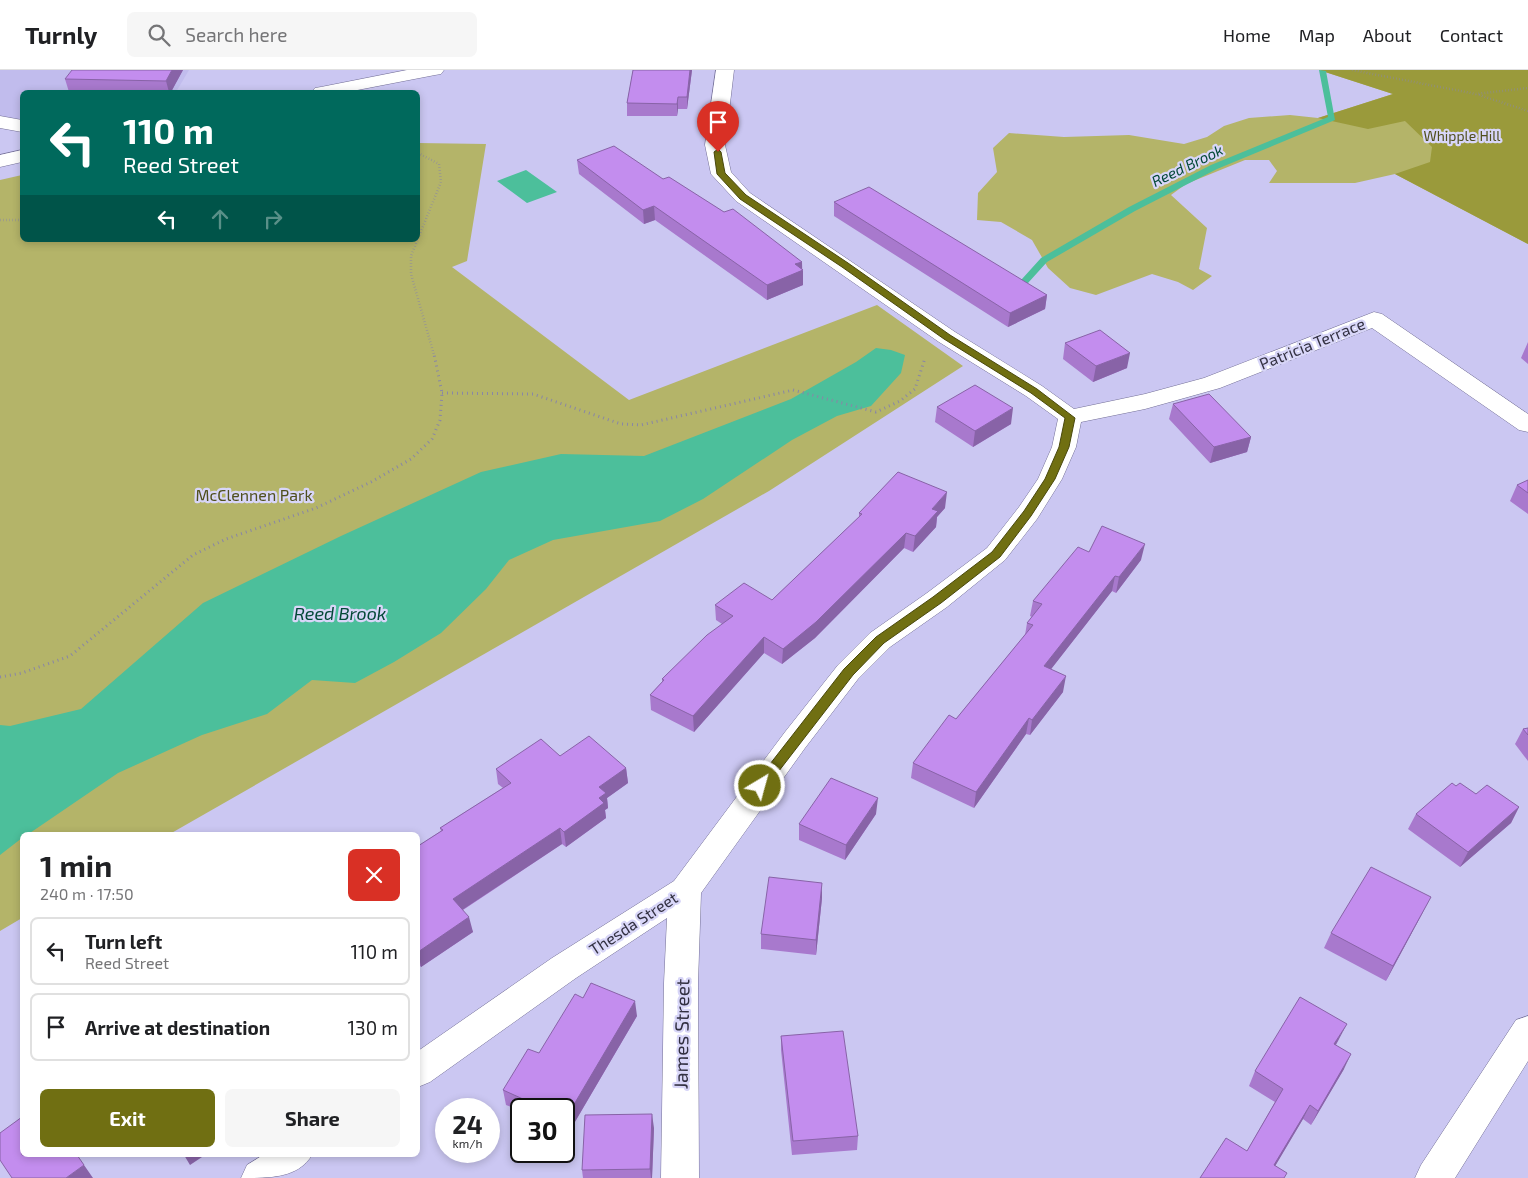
<!DOCTYPE html>
<meta charset="utf-8">
<style>
body{margin:0;font-family:"Exo 2",sans-serif;background:#f6f6f6;color:#202124;height:100vh;display:flex;flex-direction:column;font-size:19px;white-space:nowrap}
*{box-sizing:border-box;margin:0}
p{font-size:16px;color:#757577}
.icon{flex:none;width:28px;height:28px;fill:none;stroke:currentColor;stroke-width:2;stroke-linecap:round;stroke-linejoin:round}
.map{position:relative;flex:1;overflow:hidden}
.side{position:absolute;left:20px;top:762px;width:400px;height:325px;display:flex;flex-direction:column;background:#fff;border-radius:8px;box-shadow:0 2px 8px #0003}
.side>*{flex:none}
.hud{position:absolute;left:20px;top:20px;width:400px;height:152px;border-radius:8px;box-shadow:0 2px 8px #0003;background:#00695c;color:#fff;overflow:hidden}
.speed{position:absolute;left:435px;top:1028px;display:flex;gap:10px;font-size:25px;font-weight:700;text-align:center}
.speed>*{display:grid;place-content:center;width:65px;height:65px;border-radius:50%;background:#fff;box-shadow:0 2px 8px #0003;line-height:1}
.speed small{font-size:12px;font-weight:400}
.speed .limit{border:2px solid #111;border-radius:8px;background:#fff;color:#111}
.pin{position:absolute;display:grid;place-items:center;width:42px;height:42px;color:#fff;margin:-51px -21px;border-radius:50% 50% 50% 0;rotate:-45deg;box-shadow:0 0 5px #0007}
.pin .icon{rotate:45deg}
.me{position:absolute;width:55px;margin:-28px;rotate:37deg;stroke-linejoin:round;filter:drop-shadow(0 0 4px #0008)}
.turn{display:flex;align-items:center;gap:18px;height:105px;padding:0 20px;font-size:22px}
.turn .icon{width:65px;height:65px;stroke-width:2.5}
.turn b{display:block;font-size:35px;line-height:42px}
.lanes{display:flex;align-items:center;height:48px;padding:0 20px;background:#0003;justify-content:center;gap:25px;direction:ltr}
.lanes .off{opacity:.35}
.round{display:grid;place-items:center;flex:none;width:52px;height:52px;border-radius:8px;background:#f6f6f6}
.summary{display:flex;align-items:center;justify-content:space-between;height:85px;padding:0 20px}
h1{font-size:30px;font-weight:700;line-height:38px}
.action{display:flex;gap:10px;margin-top:auto;padding:10px 20px}
.action a{flex:1;height:58px;border-radius:8px;background:#706f12;color:#fff;font-size:20px;font-weight:700;line-height:58px;text-align:center}
.action a+a{background:#f6f6f6;color:#202124}
ul{padding:0;list-style:none}
li{display:flex;align-items:center;gap:15px;height:68px;margin:0 10px 8px;padding:0 10px;border:2px solid #e0e0e0;border-radius:8px}
li div{flex:1}
li b{display:block;font-size:19px}
li em{font-style:normal}
header{display:flex;align-items:center;gap:30px;box-sizing:border-box;height:70px;padding:0 25px;background:#fff;border-bottom:1px solid #e0e0e0}
header strong{font-size:24px}
nav{display:flex;gap:28px;margin-inline-start:auto;font-size:18px}
.search{width:350px;height:45px;background:#f6f6f6;display:flex;align-items:center;gap:12px;box-sizing:border-box;padding:0 18px;border-radius:8px;color:#757577;font-size:19px}
.map>svg:first-child{display:block}
</style>
<header>
<strong>Turnly</strong>
<div class="search"><svg class="icon" aria-label="search" viewBox="0 0 24 24"><circle cx="10" cy="10" r="6"/><path d="M15 15l6 6"/></svg>Search here</div>
<nav><a>Home</a><a>Map</a><a>About</a><a>Contact</a></nav>
</header>
<div class="map">
<svg width="1528" height="1108" viewBox="0 0 1528 1108">
<rect width="100%" height="100%" fill="#cbc7f2"/>
<path fill="#c1bced" d="M 0,0 L 189,0 L 176,22 L 22,22 L 22,50 L 0,49 Z"/>
<path fill="#b4b469" d="M 1319,0 L 1528,0 L 1528,174 L 1395,104 L 1355,113 L 1269,113 L 1277,101 L 1269,90 L 1245,90 L 1186,114 L 1171,125 L 1207,158 L 1199,199 L 1212,206 L 1193,220 L 1178,212 L 1152,204 L 1096,225 L 1070,218 L 1048,198 L 1032,170 L 1001,152 L 977,150 L 978,123 L 997,102 L 993,78 L 1009,63 L 1064,67 L 1129,65 L 1184,74 L 1207,67 L 1224,56 L 1249,48 L 1290,45 L 1318,48 L 1393,24 Z
M 418,73 L 486,74 L 467,191 L 452,197 L 629,330 L 877,235 L 963,296 L 769,421 L 168,765 L 22,765 L 22,848 L 0,861 L 0,110 L 22,105 L 22,170 L 418,170 Z"/>
<path fill="#9a9a3b" d="M 1319,0 L 1528,0 L 1528,174 L 1395,104 L 1430,92 L 1432,77 L 1405,51 L 1368,59 L 1318,48 L 1393,24 Z"/>
<path fill="#4cbf9b" d="M 526,100 L 557,122 L 527,133 L 497,111 Z
M 876,278 L 891,280 L 905,285 L 901,303 L 871,336 L 837,346 L 792,370 L 703,429 L 660,451 L 553,470 L 509,490 L 486,519 L 441,563 L 394,592 L 355,613 L 312,610 L 267,644 L 202,665 L 118,703 L 27,765 L 22,765 L 22,768 L 0,785 L 0,655 L 10,656 L 81,639 L 203,533 L 341,466 L 481,402 L 561,384 L 644,386 L 791,329 L 856,292 Z"/>
<g fill="none" stroke-linecap="round" stroke-linejoin="round">
<path fill="#4cbf9b" fill-rule="evenodd" d="M 1319,0 L 1326,1 L 1335,50 L 1217,99 L 1135,141 L 1047,192 L 1028,213 L 1022,213 L 1022,209 L 1041,188 L 1129,137 L 1211,95 L 1328,47 Z"/>
<defs>
<path id="minor" d="M 716,0 L 734,0 L 725,75 L 731,102 L 750,123 L 955,262 L 1042,316 L 1074,339 L 1145,324 L 1204,308 L 1374,242 L 1382,244 L 1528,344 L 1528,362 L 1519,360 L 1372,258 L 1220,318 L 1145,339 L 1081,352 L 1076,377 L 1062,409 L 1037,449 L 1005,490 L 947,537 L 890,577 L 858,609 L 805,678 L 701,823 L 698,913 L 699,1108 L 661,1108 L 664,913 L 667,848 L 576,908 L 430,1012 L 418,1017 L 418,981 L 552,888 L 674,811 L 785,662 L 838,595 L 870,563 L 927,523 L 987,478 L 1019,437 L 1038,409 L 1052,377 L 1058,349 L 1026,326 L 939,272 L 736,131 L 711,104 L 705,75 Z
M 0,46 L 22,50 L 22,62 L 0,58 Z
M 1528,946 L 1528,991 L 1455,1108 L 1415,1108 L 1421,1095 L 1516,950 Z
M 263,1085 L 312,1085 C 298,1108 271,1108 241,1108 L 247,1095 Z"/>
<path id="major" d="M 407,0 L 444,0 L 441,4 L 435,5 L 347,22 L 312,22 L 315,18 L 321,17 Z
M 22,80 L 22,92 L 0,97 L 0,85 Z"/>
</defs>
<use href="#minor" stroke="#736f96" stroke-width="1"/>
<use href="#major" stroke="#736f96" stroke-width="1"/>
<path stroke="#8986a6" stroke-width="2.5" stroke-dasharray="0.5 2.5" stroke-linecap="butt" d="M 1352,0 L 1476,24 L 1528,18
M 1479,25 L 1528,41
M 418,83 L 439,94 L 441,112 L 411,186 L 411,204 L 434,285
M 0,150 L 22,150"/>
<path stroke="#8986a6" stroke-width="3" stroke-dasharray="1 4" stroke-linecap="butt" d="M 442,323 L 533,324 L 621,354 L 641,355 L 793,320 L 876,342 L 900,331 L 915,319 L 925,288
M 0,607 L 22,603 L 70,586 L 193,485 L 226,469 L 316,438 L 371,412 L 411,389 L 432,369 L 440,350 L 442,323 L 434,284"/>
<use href="#minor" fill="#fff" fill-rule="evenodd"/>
<use href="#major" fill="#fff" fill-rule="evenodd"/>
</g>
<path fill="#a879cd" d="M 183,0 L 171,22 L 69,22 L 65,9 Z
M 633,0 L 692,0 L 687,39 L 678,39 L 677,46 L 627,46 L 627,33 Z
M 577,90 L 663,109 L 724,142 L 802,192 L 803,215 L 767,230 L 655,150 L 644,154 L 579,104 Z
M 834,132 L 1047,225 L 1045,239 L 1008,257 L 834,146 Z
M 1528,272 L 1528,294 L 1521,288 Z
M 1065,273 L 1127,298 L 1093,312 L 1063,289 Z
M 1173,334 L 1251,367 L 1247,382 L 1210,393 L 1169,349 Z
M 937,337 L 1011,354 L 973,377 L 935,352 Z
M 1528,410 L 1528,444 L 1510,431 L 1517,415 Z
M 945,438 L 937,447 L 936,457 L 913,482 L 904,478 L 815,568 L 782,594 L 764,583 L 694,662 L 651,640 L 650,625 L 662,612 L 662,609 L 722,554 L 716,550 L 715,535 L 772,530 L 859,447 L 859,443 Z
M 1141,490 L 1116,523 L 1112,521 L 1051,599 L 1063,622 L 1030,665 L 1026,664 L 974,738 L 911,708 L 913,693 L 956,649 L 1025,565 L 1027,553 L 1032,547 L 1030,546 L 1033,531 Z
M 1528,658 L 1528,691 L 1515,674 L 1523,659 Z
M 560,686 L 626,698 L 628,713 L 607,728 L 608,738 L 605,740 L 606,748 L 566,777 L 562,774 L 463,840 L 473,862 L 421,897 L 418,893 L 418,776 L 441,761 L 440,758 L 503,718 L 498,714 L 496,699 Z
M 1456,716 L 1476,724 L 1519,737 L 1511,753 L 1460,797 L 1408,759 L 1416,744 Z
M 876,744 L 845,790 L 799,770 L 799,754 Z
M 822,828 L 816,885 L 761,879 L 761,864 Z
M 1423,842 L 1386,911 L 1324,878 L 1331,863 Z
M 583,928 L 637,946 L 569,1062 L 564,1060 L 564,1039 L 521,1039 L 521,1041 L 506,1035 L 503,1020 L 539,983 Z
M 781,966 L 858,1066 L 857,1080 L 792,1085 L 781,980 Z
M 1339,969 L 1336,975 L 1344,999 L 1311,1055 L 1303,1049 L 1275,1096 L 1247,1081 L 1275,1032 L 1249,1016 L 1255,1001 Z
M 654,1058 L 652,1108 L 583,1108 L 582,1100 Z"/>
<path fill="#8863a7" d="M 172,0 L 183,0 L 171,22 L 169,22 L 166,11 Z
M 690,0 L 692,0 L 687,39 L 687,27 Z
M 678,27 L 678,39 L 677,46 L 677,34 Z
M 654,136 L 655,150 L 644,154 L 643,140 Z
M 802,192 L 802,201 L 803,200 L 803,215 L 767,230 L 767,215 L 795,194 Z
M 1047,225 L 1045,239 L 1008,257 L 1010,243 Z
M 1130,283 L 1127,298 L 1093,312 L 1096,296 Z
M 1013,338 L 1011,354 L 973,377 L 975,361 Z
M 1251,367 L 1247,382 L 1210,393 L 1214,377 Z
M 947,422 L 945,438 L 937,447 L 936,457 L 913,482 L 915,466 L 932,439 Z
M 906,463 L 904,478 L 815,568 L 782,594 L 783,579 Z
M 1145,474 L 1141,490 L 1116,523 L 1119,507 Z
M 1115,506 L 1112,521 L 1041,612 L 1044,596 Z
M 764,567 L 764,583 L 694,662 L 693,646 Z
M 1066,606 L 1063,622 L 1030,665 L 1032,650 Z
M 1029,648 L 1026,664 L 974,738 L 976,722 Z
M 626,698 L 628,713 L 607,728 L 608,738 L 605,740 L 606,748 L 566,777 L 564,762 L 599,728 L 599,717 Z
M 878,728 L 876,744 L 845,790 L 846,775 Z
M 1519,737 L 1511,753 L 1460,797 L 1468,782 Z
M 560,758 L 562,774 L 456,844 L 453,829 Z
M 822,813 L 822,828 L 816,885 L 816,870 Z
M 1431,827 L 1423,842 L 1386,911 L 1393,896 Z
M 469,847 L 473,862 L 421,897 L 418,882 Z
M 635,931 L 637,946 L 569,1062 L 566,1048 Z
M 1347,954 L 1339,969 L 1327,989 L 1334,974 Z
M 1351,984 L 1344,999 L 1311,1055 L 1318,1041 Z
M 1310,1035 L 1303,1049 L 1268,1108 L 1274,1095 Z
M 652,1044 L 654,1058 L 652,1108 L 651,1108 L 650,1099 Z
M 184,1085 L 205,1085 L 190,1095 Z
M 84,1095 L 93,1108 L 66,1108 Z"/>
<path fill="#c38dee" stroke="#8863a7" d="M 72,0 L 172,0 L 166,11 L 65,9 Z
M 633,0 L 690,0 L 687,27 L 678,27 L 677,34 L 627,33 Z
M 614,76 L 663,109 L 669,107 L 724,142 L 733,139 L 802,192 L 795,194 L 803,200 L 767,215 L 654,136 L 643,140 L 577,90 Z
M 869,117 L 1047,225 L 1010,243 L 834,132 Z
M 1100,260 L 1130,283 L 1096,296 L 1065,273 Z
M 975,315 L 1013,338 L 975,361 L 937,337 Z
M 1209,324 L 1251,367 L 1214,377 L 1173,334 Z
M 898,402 L 947,422 L 932,439 L 938,441 L 915,466 L 906,463 L 816,552 L 783,579 L 764,567 L 693,646 L 650,625 L 664,610 L 662,609 L 707,565 L 733,546 L 715,535 L 744,513 L 772,530 L 862,444 L 859,443 Z
M 1528,410 L 1528,423 L 1517,415 Z
M 1102,456 L 1145,474 L 1119,507 L 1115,506 L 1044,596 L 1066,606 L 1032,650 L 1029,648 L 976,722 L 913,693 L 949,645 L 956,649 L 1033,555 L 1027,553 L 1042,534 L 1033,531 L 1078,477 L 1089,482 Z
M 1528,658 L 1528,665 L 1523,659 Z
M 589,666 L 626,698 L 599,717 L 606,723 L 599,728 L 604,733 L 564,762 L 560,758 L 453,829 L 469,847 L 418,882 L 418,776 L 443,760 L 440,758 L 511,713 L 496,699 L 541,669 L 560,686 Z
M 831,708 L 878,728 L 846,775 L 799,754 Z
M 1452,713 L 1456,716 L 1460,713 L 1476,724 L 1487,715 L 1519,737 L 1468,782 L 1416,744 Z
M 1371,797 L 1431,827 L 1393,896 L 1331,863 Z
M 769,807 L 822,813 L 816,870 L 761,864 Z
M 591,913 L 635,931 L 566,1048 L 564,1047 L 564,1039 L 545,1039 L 503,1020 L 528,979 L 539,983 L 575,924 L 583,928 Z
M 1300,927 L 1347,954 L 1334,974 L 1351,984 L 1318,1041 L 1310,1035 L 1274,1095 L 1287,1103 L 1284,1108 L 1200,1108 L 1226,1068 L 1247,1081 L 1283,1019 L 1255,1001 Z
M 843,961 L 858,1066 L 793,1071 L 781,966 Z
M 652,1044 L 650,1099 L 582,1100 L 585,1045 Z
M 22,1047 L 22,1085 L 77,1085 L 84,1095 L 66,1108 L 12,1108 L 0,1090 L 0,1063 Z"/>
<path fill="#706f12" stroke="#49480c" d="M 718,79 L 721,82 L 725,103 L 746,125 L 848,193 L 950,265 L 1037,319 L 1075,348 L 1069,377 L 1055,409 L 1031,446 L 1000,487 L 941,533 L 884,573 L 853,605 L 765,719 L 756,719 L 754,716 L 756,712 L 844,599 L 876,567 L 933,527 L 992,482 L 1024,441 L 1045,409 L 1059,377 L 1065,348 L 1031,323 L 944,269 L 842,197 L 740,129 L 717,104 L 714,82 Z"/>
<g text-anchor="middle" dominant-baseline="central" stroke-width="4.5" stroke-linejoin="round" paint-order="stroke">
<g font-size="14" fill="#4f4f1d" stroke="#d8d6f8">
<text x="1462" y="65">Whipple Hill</text>
</g>
<g font-size="15" font-style="italic" fill="#024836" stroke="#d8d6f8">
<text transform="translate(1187 95) rotate(-26)">Reed Brook</text>
</g>
<g font-size="16" fill="#323041" stroke="#d8d6f8">
<text transform="translate(1312 273) rotate(-22)">Patricia Terrace</text>
<text transform="translate(633 853) rotate(-33)">Thesda Street</text>
</g>
<g font-size="16" fill="#4f4f1d" stroke="#d8d6f8">
<text x="254" y="424">McClennen Park</text>
</g>
<g font-size="18" font-style="italic" fill="#024836" stroke="#d8d6f8">
<text x="340" y="543">Reed Brook</text>
</g>
<g font-size="19" fill="#323041" stroke="#d8d6f8">
<text transform="translate(681 964) rotate(-89)">James Street</text>
</g>
</g>
</svg>
<div class="speed"><div>24<small>km/h</small></div><div class="limit">30</div></div>
<div class="pin" style="left:718px;top:82px;background:#d93025"><svg class="icon" aria-label="arrive" viewBox="0 0 24 24"><path d="M6 21V4h12l-3 4 3 4H6"/></svg></div>
<svg class="me" style="left:760px;top:716px" viewBox="-20 -20 40 40"><circle r="17" fill="#706f12" stroke="#fff" stroke-width="3"/><path d="M0-11L8 9 0 5-8 9z" fill="#fff"/></svg>
<div class="hud">
<div class="turn"><svg class="icon" aria-label="left" viewBox="0 0 24 24"><path d="M17 20v-9H6M10 6l-5 5 5 5"/></svg><div><b>110 m</b>Reed Street</div></div>
<div class="lanes"><svg class="icon" aria-label="left" viewBox="0 0 24 24"><path d="M17 20v-9H6M10 6l-5 5 5 5"/></svg><svg class="icon off" aria-label="ahead" viewBox="0 0 24 24"><path d="M12 20V5M6 11l6-6 6 6"/></svg><svg class="icon off" aria-label="right" viewBox="0 0 24 24"><path d="M7 20v-9h11M14 6l5 5-5 5"/></svg></div>
</div>
<section class="side">
<div class="summary"><div><h1>1 min</h1><p>240 m · 17:50</p></div><a class="round" style="background:#d93025;color:#fff"><svg class="icon" aria-label="close" viewBox="0 0 24 24"><path d="M6 6l12 12M18 6L6 18"/></svg></a></div>
<ul>
<li><svg class="icon" aria-label="left" viewBox="0 0 24 24"><path d="M17 20v-9H6M10 6l-5 5 5 5"/></svg><div><b>Turn left</b><p>Reed Street</p></div><em>110 m</em></li>
<li><svg class="icon" aria-label="arrive" viewBox="0 0 24 24"><path d="M6 21V4h12l-3 4 3 4H6"/></svg><div><b>Arrive at destination</b></div><em>130 m</em></li>
</ul>
<div class="action"><a>Exit</a><a>Share</a></div>
</section>
</div>
